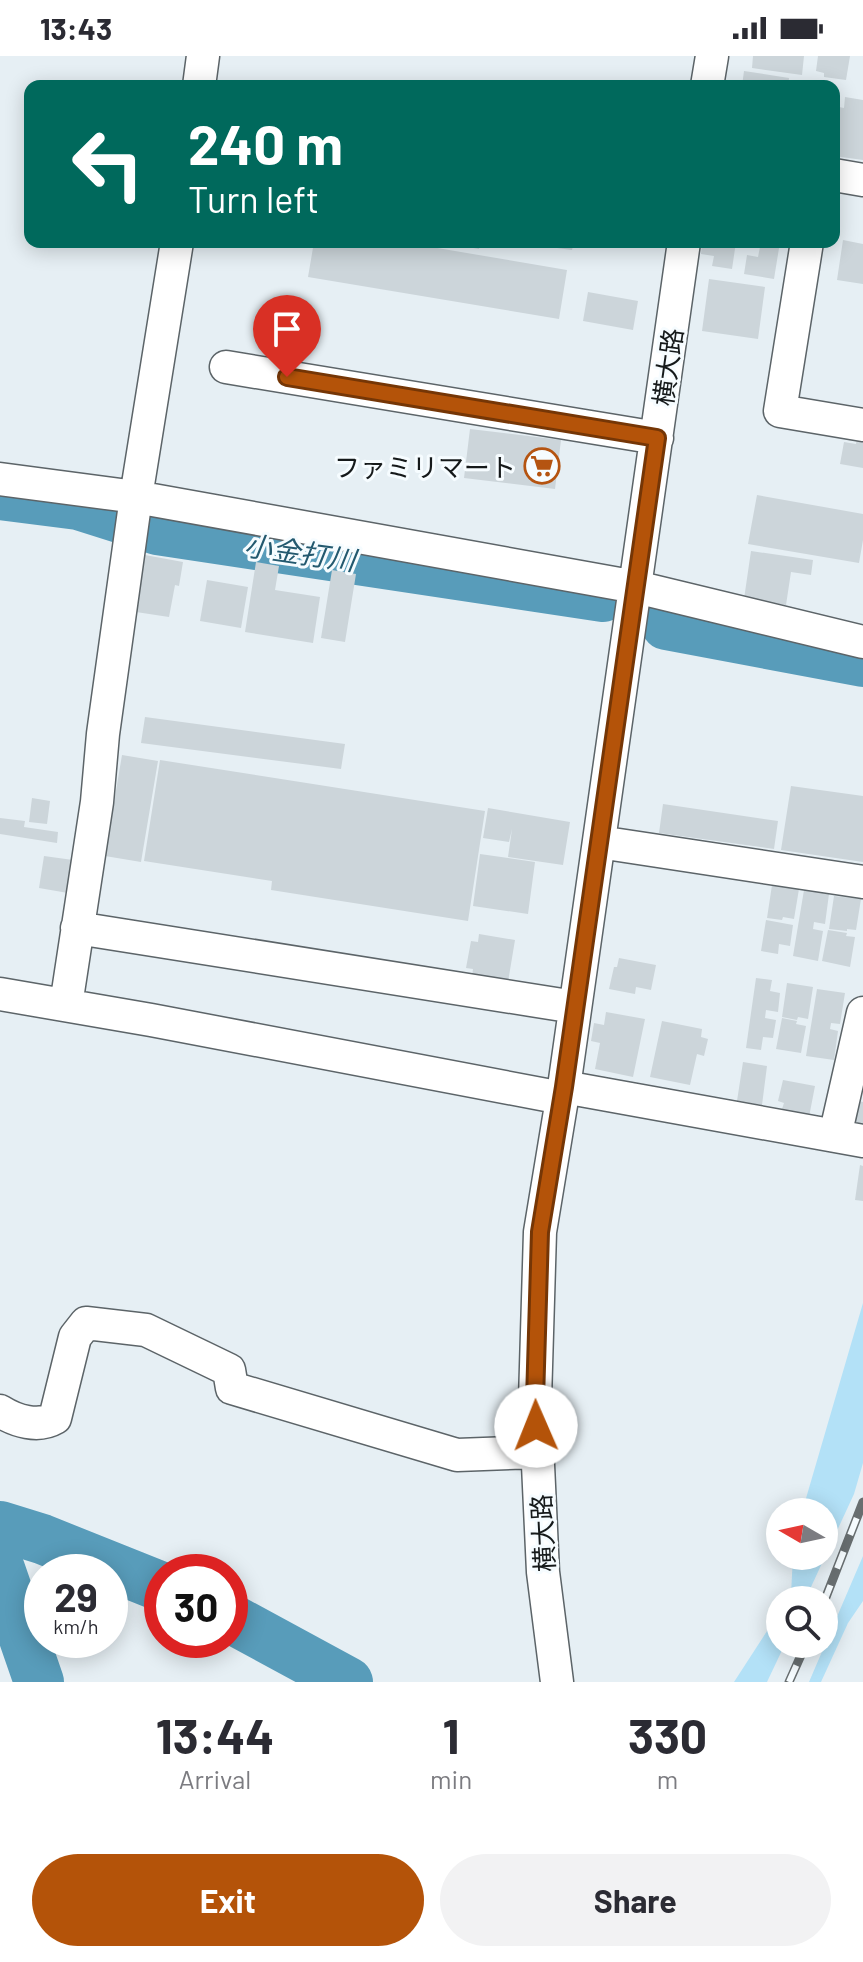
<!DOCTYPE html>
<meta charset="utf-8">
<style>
body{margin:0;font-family:Barlow,"Noto Sans JP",sans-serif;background:#f2f2f3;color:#2b2b33;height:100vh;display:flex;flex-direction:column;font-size:30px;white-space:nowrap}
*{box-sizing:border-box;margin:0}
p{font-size:26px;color:#7c7c81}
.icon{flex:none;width:44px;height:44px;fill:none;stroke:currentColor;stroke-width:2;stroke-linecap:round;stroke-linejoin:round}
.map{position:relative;height:1626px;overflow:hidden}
.sheet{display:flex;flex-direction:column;background:#fff;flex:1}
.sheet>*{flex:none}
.guide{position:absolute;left:24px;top:24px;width:816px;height:168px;border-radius:16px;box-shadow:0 4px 20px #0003;background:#00695c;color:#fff;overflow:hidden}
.needle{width:52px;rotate:279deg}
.controls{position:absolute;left:766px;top:1442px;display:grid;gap:16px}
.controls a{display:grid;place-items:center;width:72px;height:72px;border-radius:50%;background:#fff;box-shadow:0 4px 20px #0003;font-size:40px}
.speed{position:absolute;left:24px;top:1498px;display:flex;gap:16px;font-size:40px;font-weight:700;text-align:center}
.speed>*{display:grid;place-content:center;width:104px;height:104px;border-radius:50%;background:#fff;box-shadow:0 4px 20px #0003;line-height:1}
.speed small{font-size:20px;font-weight:400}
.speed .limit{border:12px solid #d22;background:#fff;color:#111}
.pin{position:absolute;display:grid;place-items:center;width:68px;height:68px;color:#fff;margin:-82px -34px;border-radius:50% 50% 50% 0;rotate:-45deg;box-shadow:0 0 8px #0007}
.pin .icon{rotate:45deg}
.me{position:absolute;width:88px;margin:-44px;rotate:359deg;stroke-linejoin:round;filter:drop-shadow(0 0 6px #0008)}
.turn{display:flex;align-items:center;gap:28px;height:168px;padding:0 32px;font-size:36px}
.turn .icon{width:104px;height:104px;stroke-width:2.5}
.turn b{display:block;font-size:56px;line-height:68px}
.eta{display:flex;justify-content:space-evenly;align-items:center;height:136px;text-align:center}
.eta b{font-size:48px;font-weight:700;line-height:56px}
.primary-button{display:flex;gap:16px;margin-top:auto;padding:16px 32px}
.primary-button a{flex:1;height:92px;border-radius:48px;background:#b45309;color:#fff;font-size:32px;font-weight:700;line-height:92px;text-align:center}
.primary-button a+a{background:#f2f2f3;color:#2b2b33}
.status{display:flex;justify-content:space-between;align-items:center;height:56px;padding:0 40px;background:#fff;direction:ltr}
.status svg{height:22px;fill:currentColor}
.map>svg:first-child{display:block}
</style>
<div class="status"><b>13:43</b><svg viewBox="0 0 49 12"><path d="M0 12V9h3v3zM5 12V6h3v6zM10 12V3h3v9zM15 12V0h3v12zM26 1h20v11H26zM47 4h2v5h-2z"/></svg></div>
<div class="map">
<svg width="863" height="1626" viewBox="0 0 863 1626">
<rect width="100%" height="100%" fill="#e6eff4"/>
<path fill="#b3e1f7" d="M 863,1247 L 863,1407 L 854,1438 L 805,1544 L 787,1544 L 791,1538 L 793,1500 L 824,1500 L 824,1456 L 802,1456 Z
M 863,1500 L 863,1545 L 848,1567 L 821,1626 L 809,1626 Z
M 780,1555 L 780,1588 L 785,1588 L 767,1626 L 734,1626 Z"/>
<path fill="#589cba" d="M 0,1463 L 24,1471 L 18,1497 L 0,1494 Z"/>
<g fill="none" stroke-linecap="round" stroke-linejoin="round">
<path stroke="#589cba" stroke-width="50" d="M 0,439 L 78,449 L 157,474 L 603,541
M 666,569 L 863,606
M 0,1470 L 42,1483 L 162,1531
M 0,1513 L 39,1626
M 230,1562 L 348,1626"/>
</g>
<path fill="#ccd5da" d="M 753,0 L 804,0 L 802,19 L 752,12 Z
M 818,0 L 850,0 L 846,24 L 824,21 L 824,17 L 816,15 Z
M 744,15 L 789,22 L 788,30 L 742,30 Z
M 845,41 L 863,44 L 863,104 L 834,100 L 834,50 L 844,52 Z
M 843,184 L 863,188 L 863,228 L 837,224 Z
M 314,186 L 402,186 L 567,214 L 559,263 L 308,221 Z
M 451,186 L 481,186 L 479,193 L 451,188 Z
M 514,186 L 574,186 L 572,194 L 542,190 L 542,192 L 514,188 Z
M 702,186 L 736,186 L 732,213 L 712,210 L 714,200 L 701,198 Z
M 761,186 L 780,186 L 774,223 L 744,218 L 747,199 L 758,201 Z
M 709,223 L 765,231 L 758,283 L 702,275 Z
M 588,236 L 638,245 L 633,274 L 583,265 Z
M 470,373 L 561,384 L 555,433 L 464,422 Z
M 857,382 L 863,383 L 863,412 L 840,408 L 844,386 L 856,388 Z
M 757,439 L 863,458 L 863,484 L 859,507 L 748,488 Z
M 751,495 L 813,504 L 811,519 L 791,516 L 786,549 L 744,543 Z
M 145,499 L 183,506 L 179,530 L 175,529 L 169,561 L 136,556 Z
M 256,506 L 279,510 L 275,534 L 320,541 L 313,587 L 245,576 Z
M 332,514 L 356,518 L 345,586 L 321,582 Z
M 207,524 L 248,531 L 241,572 L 200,565 Z
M 145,661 L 345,688 L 341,713 L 141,687 Z
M 122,699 L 158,705 L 141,806 L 105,800 Z
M 160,704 L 485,755 L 468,865 L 271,834 L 272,825 L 144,805 Z
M 791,730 L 863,740 L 863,806 L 781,794 Z
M 32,742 L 50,745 L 47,768 L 29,766 Z
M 663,748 L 778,765 L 774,793 L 659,777 Z
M 488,752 L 570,766 L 563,809 L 508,801 L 512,773 L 509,786 L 483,782 Z
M 0,762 L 25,765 L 24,771 L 58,776 L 57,787 L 0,778 Z
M 480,798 L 535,806 L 528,858 L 473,850 Z
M 44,800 L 73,804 L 68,837 L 39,832 Z
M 772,829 L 799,833 L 794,863 L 783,861 L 782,864 L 767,862 Z
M 804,834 L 829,838 L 825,868 L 814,866 L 813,873 L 823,875 L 818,905 L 793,900 Z
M 834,840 L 861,843 L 856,874 L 847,873 L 847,875 L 829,873 Z
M 766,864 L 793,869 L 790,890 L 779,888 L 778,898 L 761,895 Z
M 828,874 L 847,877 L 846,880 L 855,881 L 850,911 L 822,905 Z
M 479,878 L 515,884 L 508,926 L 472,920 L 473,913 L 466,912 L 471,885 L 478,886 Z
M 619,902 L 656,909 L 651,934 L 636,931 L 635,938 L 609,933 L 614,911 L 617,911 Z
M 756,922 L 772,924 L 770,935 L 780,937 L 778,956 L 766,954 L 765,962 L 776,964 L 773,982 L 763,981 L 761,994 L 746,992 Z
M 787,927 L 813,931 L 808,963 L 798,961 L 797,964 L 782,961 Z
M 817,933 L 845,937 L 840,968 L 831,967 L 830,973 L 838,975 L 834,1004 L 806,1000 Z
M 606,956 L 645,963 L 633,1021 L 595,1013 L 600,987 L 591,985 L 594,967 L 604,969 Z
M 782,962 L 797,965 L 796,968 L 806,970 L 801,997 L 776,993 Z
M 662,965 L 702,973 L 701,981 L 708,983 L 704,1000 L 697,998 L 690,1029 L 650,1021 Z
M 743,1006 L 767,1010 L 762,1049 L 737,1045 Z
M 783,1024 L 815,1030 L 809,1061 L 790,1057 L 791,1055 L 782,1053 L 784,1047 L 778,1045 Z
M 858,1045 L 863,1046 L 863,1069 L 853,1067 Z
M 860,1109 L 863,1110 L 863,1145 L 855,1144 Z"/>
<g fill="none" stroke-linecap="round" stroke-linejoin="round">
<defs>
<path id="minor" d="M 199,30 L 203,0
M 707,30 L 712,0
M 834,119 L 863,124
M 807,186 L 780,355 L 863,369
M 226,311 L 657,382
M 0,423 L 136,441 L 636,531 L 863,586
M 599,786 L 863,826
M 77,872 L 575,951
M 0,938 L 151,964 L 562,1042
M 66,949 L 97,746 L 103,678 L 136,441 L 177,186
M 564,1031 L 863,1085
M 835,1080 L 863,957
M 0,1355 C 16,1365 38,1372 55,1362 L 75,1281 L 86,1267 L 146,1274 L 229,1314 L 232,1332 L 457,1399 L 537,1396
M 557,1626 L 543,1516 L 535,1344 L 540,1176 L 564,1031 L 684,186"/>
</defs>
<use href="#minor" stroke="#5c6468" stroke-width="35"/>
<use href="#minor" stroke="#fff" stroke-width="32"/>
<defs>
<path id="rail" d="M 824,1546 L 863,1446
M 789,1626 L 806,1588"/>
</defs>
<use href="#rail" stroke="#686e70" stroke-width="9"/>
<use href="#rail" stroke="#f6fcff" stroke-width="6" stroke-dasharray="18" stroke-linecap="butt"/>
</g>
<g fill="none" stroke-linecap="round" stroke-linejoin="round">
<defs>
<path id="route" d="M 287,321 L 657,382 L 564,1031 L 540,1176 L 535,1344 L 536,1370"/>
</defs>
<use href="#route" stroke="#753606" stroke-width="20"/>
<use href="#route" stroke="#b45309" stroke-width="14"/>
</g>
<defs>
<symbol id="supermarket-ring" viewBox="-11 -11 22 22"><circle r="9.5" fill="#f6fcff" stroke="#b55411" stroke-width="1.5"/><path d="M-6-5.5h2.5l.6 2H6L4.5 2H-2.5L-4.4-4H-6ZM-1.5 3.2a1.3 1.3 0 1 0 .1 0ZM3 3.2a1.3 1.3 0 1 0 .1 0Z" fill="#b55411"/></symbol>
</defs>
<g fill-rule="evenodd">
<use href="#supermarket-ring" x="522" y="390" width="40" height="40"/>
</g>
<g text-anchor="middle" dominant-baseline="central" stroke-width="6" stroke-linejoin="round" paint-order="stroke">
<g font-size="26" fill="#15191a" stroke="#f6fcff">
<text transform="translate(667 311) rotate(-82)">横大路</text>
<text transform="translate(542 1477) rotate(-93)">横大路</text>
</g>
<g font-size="26" fill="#15191a" stroke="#f6fcff" text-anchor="end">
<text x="516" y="410">ファミリマート</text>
</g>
<g font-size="28" font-style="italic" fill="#23596f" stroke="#f6fcff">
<text transform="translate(300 496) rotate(8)">小金打川</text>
</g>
</g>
</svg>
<div class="controls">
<a><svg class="needle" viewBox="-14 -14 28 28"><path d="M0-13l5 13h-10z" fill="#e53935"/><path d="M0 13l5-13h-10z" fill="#7c7c81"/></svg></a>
<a><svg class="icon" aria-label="search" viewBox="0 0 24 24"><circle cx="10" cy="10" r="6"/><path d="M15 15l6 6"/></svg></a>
</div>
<div class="speed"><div>29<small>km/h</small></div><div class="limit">30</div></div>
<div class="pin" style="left:287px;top:321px;background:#d93025"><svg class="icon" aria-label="arrive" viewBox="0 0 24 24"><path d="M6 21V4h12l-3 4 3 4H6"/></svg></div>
<svg class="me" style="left:536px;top:1370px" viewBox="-20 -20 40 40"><circle r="19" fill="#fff"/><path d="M0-13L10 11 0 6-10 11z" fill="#b45309"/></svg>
<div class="guide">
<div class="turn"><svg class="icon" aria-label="left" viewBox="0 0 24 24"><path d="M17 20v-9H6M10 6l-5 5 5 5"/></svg><div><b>240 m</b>Turn left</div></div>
</div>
</div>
<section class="sheet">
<div class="eta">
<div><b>13:44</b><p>Arrival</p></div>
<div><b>1</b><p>min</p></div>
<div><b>330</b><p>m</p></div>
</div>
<div class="primary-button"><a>Exit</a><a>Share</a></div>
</section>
